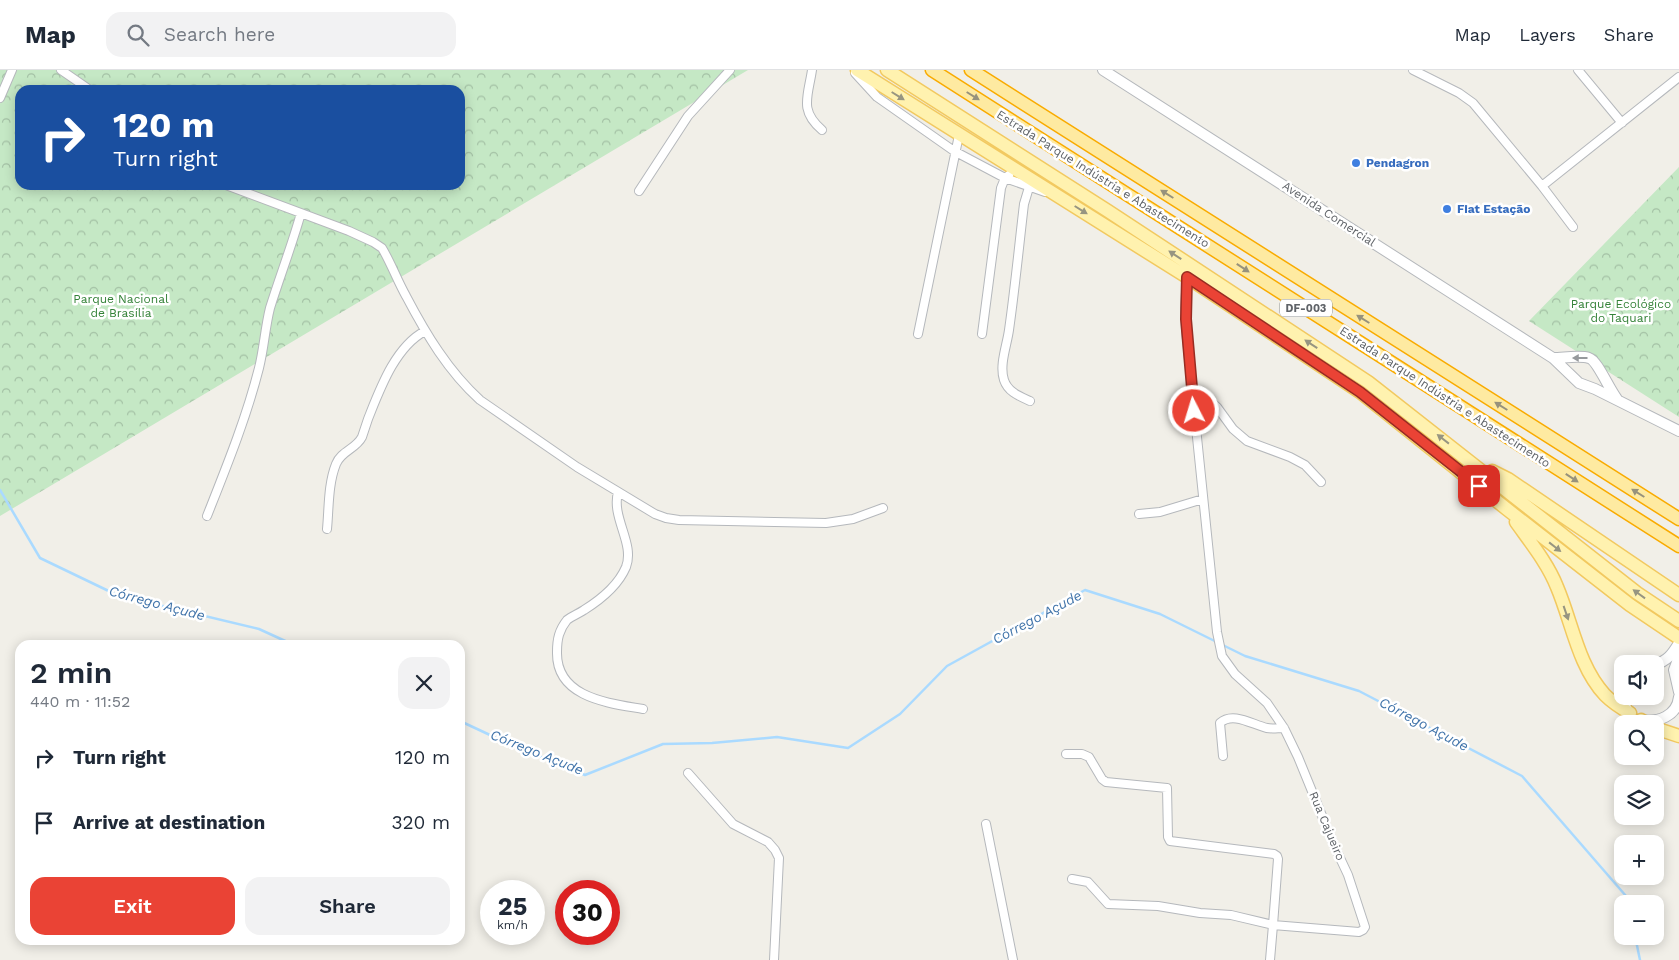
<!DOCTYPE html>
<meta charset="utf-8">
<style>
body{margin:0;font-family:"Work Sans",sans-serif;background:#f2f2f3;color:#1f2937;height:100vh;display:flex;flex-direction:column;font-size:19px;white-space:nowrap}
*{box-sizing:border-box;margin:0}
p{font-size:16px;color:#747a83}
.icon{flex:none;width:28px;height:28px;fill:none;stroke:currentColor;stroke-width:2;stroke-linecap:round;stroke-linejoin:round}
.map{position:relative;flex:1;overflow:hidden}
.side{position:absolute;left:15px;top:570px;width:450px;height:305px;display:flex;flex-direction:column;background:#fff;border-radius:15px;box-shadow:0 2px 12px #0003}
.side>*{flex:none}
.hud{position:absolute;left:15px;top:15px;width:450px;height:105px;border-radius:15px;box-shadow:0 2px 12px #0003;background:#1a4fa0;color:#fff;overflow:hidden}
.fabs{position:absolute;left:1614px;top:585px;display:grid;gap:10px}
.fabs a{display:grid;place-items:center;width:50px;height:50px;border-radius:10px;background:#fff;box-shadow:0 2px 12px #0003;font-size:25px}
.speed{position:absolute;left:480px;top:810px;display:flex;gap:10px;font-size:25px;font-weight:700;text-align:center}
.speed>*{display:grid;place-content:center;width:65px;height:65px;border-radius:50%;background:#fff;box-shadow:0 2px 12px #0003;line-height:1}
.speed small{font-size:12px;font-weight:400}
.speed .limit{border:8px solid #d22;background:#fff;color:#111}
.pin{position:absolute;display:grid;place-items:center;width:42px;height:42px;color:#fff;margin:-21px;border-radius:10px;box-shadow:0 2px 8px #0006}
.me{position:absolute;width:55px;margin:-28px;rotate:355deg;stroke-linejoin:round;filter:drop-shadow(0 0 4px #0008)}
.turn{display:flex;align-items:center;gap:18px;height:105px;padding:0 15px;font-size:22px}
.turn .icon{width:65px;height:65px;stroke-width:2.5}
.turn b{display:block;font-size:35px;line-height:42px}
.round{display:grid;place-items:center;flex:none;width:52px;height:52px;border-radius:15px;background:#f2f2f3}
.head{display:flex;align-items:center;justify-content:space-between;height:85px;padding:0 15px}
h1{font-size:30px;font-weight:600;line-height:38px}
.primary-button{display:flex;gap:10px;margin-top:auto;padding:10px 15px}
.primary-button a{flex:1;height:58px;border-radius:15px;background:#ea4335;color:#fff;font-size:20px;font-weight:600;line-height:58px;text-align:center}
.primary-button a+a{background:#f2f2f3;color:#1f2937}
ul{padding:0;list-style:none}
li{display:flex;align-items:center;gap:15px;height:65px;padding:0 15px}
li div{flex:1}
li b{display:block;font-size:19px}
li em{font-style:normal}
header{display:flex;align-items:center;gap:30px;box-sizing:border-box;height:70px;padding:0 25px;background:#fff;border-bottom:1px solid #e0e1e3}
header strong{font-size:24px}
nav{display:flex;gap:28px;margin-inline-start:auto;font-size:18px}
.search{width:350px;height:45px;background:#f2f2f3;display:flex;align-items:center;gap:12px;box-sizing:border-box;padding:0 18px;border-radius:15px;color:#747a83;font-size:19px}
.map>svg:first-child{display:block}
</style>
<header>
<strong>Map</strong>
<div class="search"><svg class="icon" aria-label="search" viewBox="0 0 24 24"><circle cx="10" cy="10" r="6"/><path d="M15 15l6 6"/></svg>Search here</div>
<nav><a>Map</a><a>Layers</a><a>Share</a></nav>
</header>
<div class="map">
<svg width="1679" height="890" viewBox="0 0 1679 890">
<defs>
<pattern id="forest-crowns" width="20" height="18" patternUnits="userSpaceOnUse" patternTransform="scale(1.25)"><rect width="20" height="18" fill="#c5e8c5"/><path d="M2 6a3 3 0 1 1 6 0M12 15a3 3 0 1 1 6 0" fill="none" stroke="#a3c0a4"/></pattern>
</defs>
<rect width="100%" height="100%" fill="#f1efe8"/>
<path fill="url(#forest-crowns)" fill-rule="evenodd" d="M 0,0 L 748,0 L 0,446 ZM 20,20 L 460,20 L 460,115 L 20,115 Z
M 1679,97 L 1679,347 L 1529,251 Z"/>
<g fill="none" stroke-linecap="round" stroke-linejoin="round">
<path stroke="#aadaff" stroke-width="2.5" d="M 0,420 L 40,488 L 117,525 L 259,559 L 294,575
M 460,651 L 505,672 L 585,705 L 663,674 L 712,673 L 777,667 L 848,678 L 900,644 L 947,596 L 1085,520 L 1160,544 L 1245,586 L 1359,621 L 1522,706 L 1626,826 L 1628,834
M 1635,866 L 1640,890"/>
<defs>
<path id="minor" d="M 61,0 L 90,20
M 812,0 C 808,27 799,40 822,60
M 1413,0 L 1459,23 L 1473,33 L 1542,116 L 1573,157
M 1578,0 L 1622,53
M 855,3 L 877,27 L 954,81 L 1005,108 L 1045,122
M 0,28 L 12,0
M 226,115 L 349,161 L 373,172 L 382,178 C 391,193 397,210 406,226 C 426,264 448,301 480,330 L 577,397 L 655,444 L 666,448 L 679,450 L 826,453 L 853,449 L 883,438
M 1542,116 L 1679,7
M 639,121 L 688,46 L 730,0
M 1187,207 L 1185,238 L 1186,260 L 1217,562 L 1222,586 L 1235,604 L 1267,633 L 1284,658 L 1298,687 L 1334,775 L 1348,805 L 1365,857 L 1363,860 L 1359,862 L 1273,855 L 1270,890
M 918,264 L 959,65
M 982,264 L 1001,118 L 1005,108 L 1009,105
M 1192,324 L 1204,326 L 1217,337 L 1233,359 L 1247,371 L 1290,387 L 1305,395 L 1321,412
M 1030,331 C 1019,326 1008,322 1004,310 C 999,295 1007,275 1009,260 C 1015,218 1019,176 1024,134 L 1030,114
M 618,422 C 611,448 635,473 626,497 C 618,516 600,530 584,540 C 578,544 572,546 567,550 C 559,560 557,569 557,582 C 556,628 609,633 643,639
M 1139,444 L 1160,442 L 1203,429
M 207,446 C 226,398 246,349 259,298 C 264,278 265,258 270,238 C 280,206 292,175 301,143
M 327,459 C 329,438 328,414 336,394 C 341,381 356,379 362,367 C 364,361 366,355 368,349 C 380,319 395,277 425,261
M 1066,684 L 1082,684 L 1089,687 L 1102,709 L 1106,712 L 1167,718 L 1168,767 L 1170,771 L 1274,784 L 1277,786 L 1278,789 L 1273,855 L 1231,845 L 1200,843 L 1158,836 L 1108,834 L 1088,812 L 1072,809
M 1223,686 L 1220,653 C 1233,641 1253,655 1267,658 C 1272,659 1278,658 1284,658
M 688,703 L 733,754 L 768,772 L 775,780 L 779,788 L 774,890
M 986,754 L 1013,890"/>
<path id="tertiary" d="M 1103,0 L 1553,288 L 1579,313 L 1595,319 L 1679,361
M 1553,288 C 1563,288 1580,285 1589,288 C 1597,290 1609,319 1617,329
M 1679,587 L 1674,600 L 1679,622
M 1655,594 C 1667,592 1673,583 1679,573
M 1622,618 L 1622,630 L 1629,643
M 1641,650 C 1658,653 1677,646 1679,627"/>
<path id="primary" d="M 857,0 L 1187,207 L 1360,322 L 1508,440 L 1630,535 L 1679,568
M 887,0 L 1108,141 L 1368,312 L 1637,523 L 1679,551
M 1492,401 L 1508,409 L 1679,525
M 1516,452 C 1531,473 1548,494 1557,517 C 1572,552 1578,596 1605,625 C 1612,632 1621,638 1630,643
M 1641,650 L 1647,654
M 1655,658 L 1679,666"/>
<path id="trunk" d="M 932,0 L 1679,476
M 971,0 L 1679,449"/>
</defs>
<use href="#minor" stroke="#b5b8bc" stroke-width="10"/>
<use href="#tertiary" stroke="#b5b8bc" stroke-width="12"/>
<use href="#primary" stroke="#f2c960" stroke-width="15"/>
<use href="#trunk" stroke="#f9ab00" stroke-width="15"/>
<use href="#minor" stroke="#fff" stroke-width="8"/>
<use href="#tertiary" stroke="#fff" stroke-width="10"/>
<use href="#primary" stroke="#fff2af" stroke-width="12"/>
<use href="#trunk" stroke="#feeaa1" stroke-width="12"/>
</g>
<defs><path id="oneway-solid" d="M-6-.8H1V-3.2L6.5 0L1 3.2V.8H-6Z" transform="scale(1.25)"/></defs>
<g fill="#979581">
<use href="#oneway-solid" transform="translate(898 26) rotate(32)"/>
<use href="#oneway-solid" transform="translate(1081 140) rotate(32)"/>
<use href="#oneway-solid" transform="translate(1175 185) rotate(-147)"/>
<use href="#oneway-solid" transform="translate(1311 274) rotate(-147)"/>
<use href="#oneway-solid" transform="translate(1443 369) rotate(-142)"/>
<use href="#oneway-solid" transform="translate(1555 477) rotate(38)"/>
<use href="#oneway-solid" transform="translate(1639 524) rotate(-144)"/>
<use href="#oneway-solid" transform="translate(1566 543) rotate(71)"/>
</g>
<g fill="#97927c">
<use href="#oneway-solid" transform="translate(973 26) rotate(32)"/>
<use href="#oneway-solid" transform="translate(1167 124) rotate(-148)"/>
<use href="#oneway-solid" transform="translate(1243 198) rotate(33)"/>
<use href="#oneway-solid" transform="translate(1363 249) rotate(-148)"/>
<use href="#oneway-solid" transform="translate(1501 336) rotate(-148)"/>
<use href="#oneway-solid" transform="translate(1572 408) rotate(33)"/>
<use href="#oneway-solid" transform="translate(1638 423) rotate(-148)"/>
</g>
<use fill="#979a9d" href="#oneway-solid" transform="translate(1580 288) rotate(180)"/>
<g fill="none" stroke-linecap="round" stroke-linejoin="round">
<defs>
<path id="route" d="M 1194,341 L 1186,249 L 1187,207 L 1360,322 L 1479,416"/>
</defs>
<use href="#route" stroke="#982c22" stroke-width="12"/>
<use href="#route" stroke="#ea4335" stroke-width="9"/>
</g>
<g fill="#3f7fe0" stroke="#fff" stroke-width="2">
<circle cx="1356" cy="93" r="5"/>
<circle cx="1447" cy="139" r="5"/>
</g>
<g text-anchor="middle" dominant-baseline="central" stroke-width="5" stroke-linejoin="round" paint-order="stroke">
<rect fill="#fff" stroke="#8f9295" stroke-width="1" x="1280" y="229.5" width="52" height="17" rx="4"/>
<g font-size="11" font-weight="bold" fill="#5f6368">
<text x="1306" y="238">DF-003</text>
</g>
<g font-size="12" font-weight="bold" fill="#366cbe" stroke="#fff" text-anchor="start">
<text x="1366" y="93">Pendagron</text>
<text x="1457" y="139">Fiat Estação</text>
</g>
<g font-size="12" fill="#5f6368" stroke="#fff">
<text transform="translate(1103 109) rotate(32)">Estrada Parque Indústria e Abastecimento</text>
<text transform="translate(1329 144) rotate(33)">Avenida Comercial</text>
<text transform="translate(1445 327) rotate(33)">Estrada Parque Indústria e Abastecimento</text>
<text transform="translate(1327 756) rotate(67)">Rua Cajueiro</text>
</g>
<g font-size="12" fill="#348238" stroke="#fff">
<text x="121" y="229">Parque Nacional<tspan x="121" dy="14">de Brasília</tspan></text>
<text x="1621" y="234">Parque Ecológico<tspan x="1621" dy="14">do Taquari</tspan></text>
</g>
<g font-size="14" font-style="italic" fill="#4174aa" stroke="#fff">
<text transform="translate(157 533) rotate(15)">Córrego Açude</text>
<text transform="translate(1037 547) rotate(-28)">Córrego Açude</text>
<text transform="translate(1424 654) rotate(28)">Córrego Açude</text>
<text transform="translate(537 682) rotate(22)">Córrego Açude</text>
</g>
</g>
</svg>
<div class="fabs">
<a><svg class="icon" aria-label="sound" viewBox="0 0 24 24"><path d="M4 9h4l5-4v14l-5-4H4zM17 9q2 3 0 6"/></svg></a>
<a><svg class="icon" aria-label="search" viewBox="0 0 24 24"><circle cx="10" cy="10" r="6"/><path d="M15 15l6 6"/></svg></a>
<a><svg class="icon" aria-label="layers" viewBox="0 0 24 24"><path d="M12 4l9 5-9 5-9-5zM3 14l9 5 9-5"/></svg></a>
<a>+</a>
<a>−</a>
</div>
<div class="speed"><div>25<small>km/h</small></div><div class="limit">30</div></div>
<div class="pin" style="left:1479px;top:416px;background:#d93025"><svg class="icon" aria-label="arrive" viewBox="0 0 24 24"><path d="M6 21V4h12l-3 4 3 4H6"/></svg></div>
<svg class="me" style="left:1194px;top:341px" viewBox="-20 -20 40 40"><circle r="17" fill="#ea4335" stroke="#fff" stroke-width="3"/><path d="M0-11L8 9 0 5-8 9z" fill="#fff"/></svg>
<div class="hud">
<div class="turn"><svg class="icon" aria-label="right" viewBox="0 0 24 24"><path d="M7 20v-9h11M14 6l5 5-5 5"/></svg><div><b>120 m</b>Turn right</div></div>
</div>
<section class="side">
<div class="head"><div><h1>2 min</h1><p>440 m · 11:52</p></div><a class="round"><svg class="icon" aria-label="close" viewBox="0 0 24 24"><path d="M6 6l12 12M18 6L6 18"/></svg></a></div>
<ul>
<li><svg class="icon" aria-label="right" viewBox="0 0 24 24"><path d="M7 20v-9h11M14 6l5 5-5 5"/></svg><div><b>Turn right</b></div><em>120 m</em></li>
<li><svg class="icon" aria-label="arrive" viewBox="0 0 24 24"><path d="M6 21V4h12l-3 4 3 4H6"/></svg><div><b>Arrive at destination</b></div><em>320 m</em></li>
</ul>
<div class="primary-button"><a>Exit</a><a>Share</a></div>
</section>
</div>
